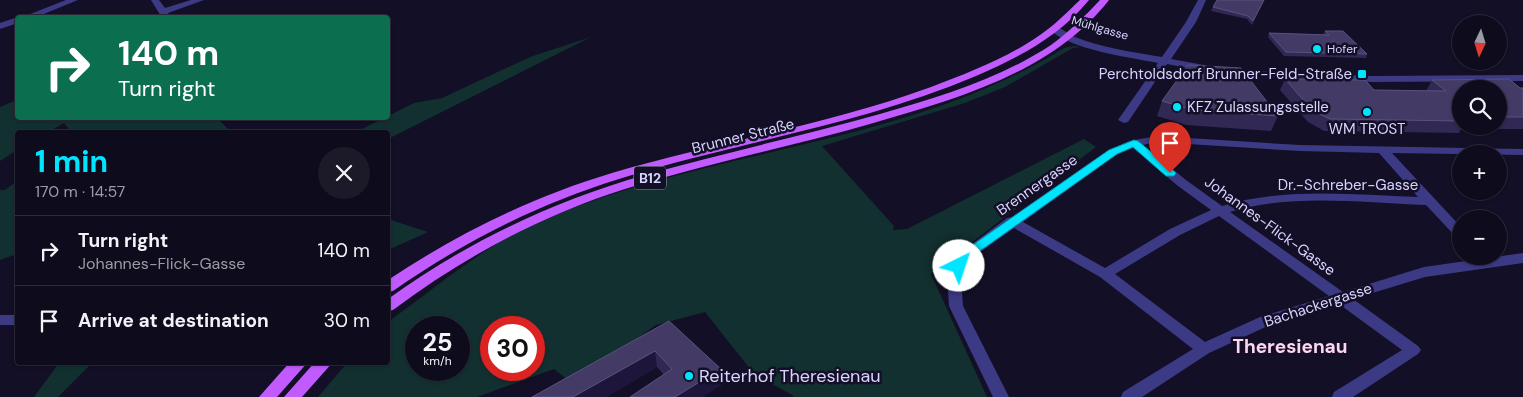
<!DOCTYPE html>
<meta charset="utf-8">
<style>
body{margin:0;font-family:"DM Sans",sans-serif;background:#1c1929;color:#f1f3f6;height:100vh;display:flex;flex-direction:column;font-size:19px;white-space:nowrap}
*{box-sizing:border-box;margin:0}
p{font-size:16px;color:#9b9ba3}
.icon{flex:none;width:28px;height:28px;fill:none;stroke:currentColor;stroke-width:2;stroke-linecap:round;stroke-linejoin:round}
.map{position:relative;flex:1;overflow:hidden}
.details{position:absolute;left:15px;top:130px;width:375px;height:235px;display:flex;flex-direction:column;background:#0e0b1c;border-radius:5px;box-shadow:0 1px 4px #0004,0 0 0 1px #2e2b3b}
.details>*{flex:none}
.guide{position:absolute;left:15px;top:15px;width:375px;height:105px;border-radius:5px;box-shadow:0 1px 4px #0004,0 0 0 1px #2e2b3b;background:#0b6e4f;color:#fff;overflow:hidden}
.needle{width:32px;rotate:184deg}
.controls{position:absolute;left:1452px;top:15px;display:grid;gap:10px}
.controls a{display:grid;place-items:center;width:55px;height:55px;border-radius:50%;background:#0e0b1c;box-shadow:0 1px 4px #0004,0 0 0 1px #2e2b3b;font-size:25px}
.speed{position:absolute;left:405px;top:316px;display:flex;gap:10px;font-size:25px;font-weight:700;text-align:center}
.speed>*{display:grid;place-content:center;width:65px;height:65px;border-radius:50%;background:#0e0b1c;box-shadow:0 1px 4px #0004,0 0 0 1px #2e2b3b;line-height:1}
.speed small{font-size:12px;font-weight:400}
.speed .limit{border:8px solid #d22;background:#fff;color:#111}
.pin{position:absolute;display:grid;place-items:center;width:42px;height:42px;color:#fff;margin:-51px -21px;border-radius:50% 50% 50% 0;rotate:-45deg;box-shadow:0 0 5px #0007}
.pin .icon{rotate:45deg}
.me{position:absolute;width:55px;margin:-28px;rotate:41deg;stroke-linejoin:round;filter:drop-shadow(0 0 4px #0008)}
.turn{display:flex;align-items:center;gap:18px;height:105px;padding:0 20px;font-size:22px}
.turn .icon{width:65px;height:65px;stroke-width:2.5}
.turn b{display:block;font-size:35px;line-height:42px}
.round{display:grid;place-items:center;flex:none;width:52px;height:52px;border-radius:26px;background:#1c1929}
.overview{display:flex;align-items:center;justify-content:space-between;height:85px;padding:0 20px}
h1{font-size:30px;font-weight:700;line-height:38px;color:#00e5ff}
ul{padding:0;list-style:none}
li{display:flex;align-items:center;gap:15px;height:70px;padding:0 20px;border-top:1px solid #2e2b3b}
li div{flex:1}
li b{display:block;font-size:19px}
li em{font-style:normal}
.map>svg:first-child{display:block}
</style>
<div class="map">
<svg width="1523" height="397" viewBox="0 0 1523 397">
<rect width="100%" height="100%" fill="#130f26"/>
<path fill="#12302f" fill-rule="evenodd" d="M 591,37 L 388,139 L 388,132 L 356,132 L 414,103 L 442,98 L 530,57 Z
M 1074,46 L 1081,47 L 1073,48 L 1005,87 L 965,103 L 822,146 L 894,226 L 893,230 L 907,229 L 1084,139 L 1096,147 L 931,274 L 987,397 L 792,397 L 794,396 L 754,374 L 705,312 L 656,325 L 573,384 L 554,369 L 477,397 L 318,397 L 347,363 L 388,362 L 388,322 C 428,293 468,260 511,235 C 529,224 551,217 570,209 C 732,147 915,141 1064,48 ZM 416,328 L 459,328 L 459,370 L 416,370 ZM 491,328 L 534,328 L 534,370 L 491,370 Z
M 17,100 L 18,118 L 217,118 L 231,132 L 71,132 L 64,123 L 48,132 L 18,132 L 17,150 L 0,161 L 0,107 Z
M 17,181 L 17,254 L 0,260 L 0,190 L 5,190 Z
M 388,219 L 428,232 L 388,250 Z
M 59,363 L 92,363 L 58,397 L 34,397 Z"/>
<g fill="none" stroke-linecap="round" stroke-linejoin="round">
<path fill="#3d3a85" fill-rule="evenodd" d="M 66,0 L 78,0 L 34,18 L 20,18 Z
M 151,0 L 159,0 L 165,8 L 191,0 L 204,0 L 168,13 L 171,18 L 162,18 Z
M 1198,0 L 1206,0 L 1196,22 L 1171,59 L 1204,65 L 1209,68 L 1204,71 L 1167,64 L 1128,122 L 1124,123 L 1118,120 L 1158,63 C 1129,57 1070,50 1049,29 L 1051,27 C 1060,25 1067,34 1075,37 C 1102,48 1133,52 1162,57 L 1186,22 Z
M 18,17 L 18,23 L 0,29 L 0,23 Z
M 1231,70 L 1372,76 L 1523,75 L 1523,81 L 1372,82 L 1227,75 L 1226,73 Z
M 1156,136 L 1300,145 L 1523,149 L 1523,155 L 1392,153 L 1461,227 L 1461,238 L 1456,237 L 1426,205 C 1362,203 1292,193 1230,212 L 1343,292 L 1424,267 L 1523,253 L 1523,263 L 1425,277 L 1353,299 L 1418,346 L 1421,350 L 1418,354 L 1353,397 L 1332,397 L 1334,392 L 1402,350 L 1339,304 L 1270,325 L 1209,353 L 1142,397 L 1121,397 L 1123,392 L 1193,349 L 1100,277 L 1014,228 L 970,259 L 961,277 L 963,306 L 1009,397 L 993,397 L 949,306 L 947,277 L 960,253 L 1007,218 L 1012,217 L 1109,150 L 1130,141 ZM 1156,142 L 1300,151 L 1379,153 L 1418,197 C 1353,195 1286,187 1222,206 L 1186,180 L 1143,145 ZM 1133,148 L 1178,186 L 1211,210 L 1170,229 L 1105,268 L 1023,222 L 1117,154 ZM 1219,216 L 1329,296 L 1260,317 L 1205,342 L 1115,274 L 1180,235 Z
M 0,315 L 18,315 L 18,325 L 0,325 Z"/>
<path fill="#c25bff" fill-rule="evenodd" d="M 1080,0 L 1089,0 C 1060,36 1018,58 976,76 C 861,125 737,142 619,179 C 538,204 463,242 393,291 L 388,292 L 388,280 C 457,234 532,197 612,173 C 718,142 827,125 931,87 C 968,73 1007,58 1040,35 C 1055,25 1067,12 1080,0 Z
M 1100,0 L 1109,0 C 1052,73 956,99 870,124 C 789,147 705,164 625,189 C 540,216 464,257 393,310 L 388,311 L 388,299 C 467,242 551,202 645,175 C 723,153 802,136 880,114 C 940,97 999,79 1051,45 C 1069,32 1085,16 1100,0 Z
M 290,362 L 308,362 L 277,397 L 259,397 Z
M 315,362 L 333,362 L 302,397 L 284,397 Z"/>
</g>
<path fill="#312854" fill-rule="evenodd" d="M 1264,0 L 1252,25 L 1247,19 L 1211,11 L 1213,7 Z
M 1325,31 L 1367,54 L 1366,58 L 1284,56 L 1268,37 L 1269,33 L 1323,35 L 1323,34 Z
M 1285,79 L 1374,90 L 1426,91 L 1432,80 L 1523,88 L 1523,129 L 1461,129 L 1459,133 L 1324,131 L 1308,122 L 1280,90 ZM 1461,89 L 1499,89 L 1499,126 L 1461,126 Z
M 1162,101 L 1278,116 L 1271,131 L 1186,125 L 1157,116 Z
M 669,321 L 722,385 L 664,375 L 657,367 L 606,397 L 532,397 Z"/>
<path fill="#1d163a" d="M 655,351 L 657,367 L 606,397 L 573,397 Z
M 721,369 L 722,385 L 703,397 L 675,397 Z"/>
<path fill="#433a66" stroke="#5a527e" d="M 1217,0 L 1264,0 L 1253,21 L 1248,16 L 1213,7 Z
M 1325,31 L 1343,31 L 1367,54 L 1286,52 L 1269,33 L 1329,35 Z
M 1188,65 L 1241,68 L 1278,116 L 1192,110 L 1162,101 Z
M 1285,79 L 1365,80 L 1374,90 L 1446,91 L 1432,80 L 1509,79 L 1520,88 L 1523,88 L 1523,117 L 1499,117 L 1499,89 L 1461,89 L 1461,121 L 1330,119 L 1313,111 Z
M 669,321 L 721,369 L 675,397 L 630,397 L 672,369 L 655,351 L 573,397 L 532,397 Z"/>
<path fill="#00e5ff" stroke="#0095a6" d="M 1134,140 L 1138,141 L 1174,171 L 1176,173 L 1174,176 L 1166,176 L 1133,147 L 1117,154 L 970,258 L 964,269 L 955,269 L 953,266 L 961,253 L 1109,150 Z"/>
<g fill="#00e5ff" stroke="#130f26" stroke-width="2">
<circle cx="1317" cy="49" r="5"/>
<rect x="1357" y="69" width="10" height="10" rx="2.5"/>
<circle cx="1177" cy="107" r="5"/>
<circle cx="1367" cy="112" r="5"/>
<circle cx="689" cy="376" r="5"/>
</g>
<g text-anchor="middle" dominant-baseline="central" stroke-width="5" stroke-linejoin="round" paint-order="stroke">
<g font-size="12" fill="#d9d4ff" stroke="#130f26">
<text transform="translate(1100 28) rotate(16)">Mühlgasse</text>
</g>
<g font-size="12" fill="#d9d4ff" stroke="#130f26" text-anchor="start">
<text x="1327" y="49">Hofer</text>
</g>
<rect fill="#130f26" stroke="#9e99be" stroke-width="1" x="634" y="166.5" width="32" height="23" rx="4"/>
<g font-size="14" font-weight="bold" fill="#d9d4ff">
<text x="650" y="178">B12</text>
</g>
<g font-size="15" fill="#d9d4ff" stroke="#130f26" text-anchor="end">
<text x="1352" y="74">Perchtoldsdorf Brunner-Feld-Straße</text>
<text x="1187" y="107" text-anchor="start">KFZ Zulassungsstelle</text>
<text x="1367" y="129" text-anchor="middle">WM TROST</text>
</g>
<g font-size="15" fill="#d9d4ff" stroke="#130f26">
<text transform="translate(743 136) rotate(-14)">Brunner Straße</text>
<text transform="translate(1037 185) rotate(-35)">Brennergasse</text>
<text x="1348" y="185">Dr.-Schreber-Gasse</text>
<text transform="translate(1270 226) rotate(36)">Johannes-Flick-Gasse</text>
<text transform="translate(1318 305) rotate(-18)">Bachackergasse</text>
</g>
<g font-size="18" fill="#d9d4ff" stroke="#130f26" text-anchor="start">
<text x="699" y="376">Reiterhof Theresienau</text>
</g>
<g font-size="19" font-weight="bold" fill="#ffd6f0" stroke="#130f26">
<text x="1290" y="346">Theresienau</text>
</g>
</g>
</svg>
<div class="controls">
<a><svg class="needle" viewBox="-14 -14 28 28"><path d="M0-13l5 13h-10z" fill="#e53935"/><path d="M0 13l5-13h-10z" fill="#9b9ba3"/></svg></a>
<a><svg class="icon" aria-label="search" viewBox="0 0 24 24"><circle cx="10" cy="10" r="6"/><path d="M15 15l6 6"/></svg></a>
<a>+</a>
<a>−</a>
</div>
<div class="speed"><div>25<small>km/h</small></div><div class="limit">30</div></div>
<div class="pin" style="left:1170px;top:173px;background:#d93025"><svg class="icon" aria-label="arrive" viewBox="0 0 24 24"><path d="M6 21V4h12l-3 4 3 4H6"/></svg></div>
<svg class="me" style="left:959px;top:266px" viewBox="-20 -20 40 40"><circle r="19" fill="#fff"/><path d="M0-13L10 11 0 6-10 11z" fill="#00e5ff"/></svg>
<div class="guide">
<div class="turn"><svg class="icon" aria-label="right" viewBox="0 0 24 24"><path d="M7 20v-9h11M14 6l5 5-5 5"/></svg><div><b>140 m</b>Turn right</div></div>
</div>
<section class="details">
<div class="overview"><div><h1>1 min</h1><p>170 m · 14:57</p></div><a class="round"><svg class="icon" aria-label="close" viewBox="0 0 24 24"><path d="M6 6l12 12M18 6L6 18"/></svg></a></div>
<ul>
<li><svg class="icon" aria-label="right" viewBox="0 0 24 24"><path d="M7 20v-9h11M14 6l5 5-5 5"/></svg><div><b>Turn right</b><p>Johannes-Flick-Gasse</p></div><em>140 m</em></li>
<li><svg class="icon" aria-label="arrive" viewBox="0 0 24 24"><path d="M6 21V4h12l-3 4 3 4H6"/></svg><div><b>Arrive at destination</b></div><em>30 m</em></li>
</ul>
</section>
</div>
